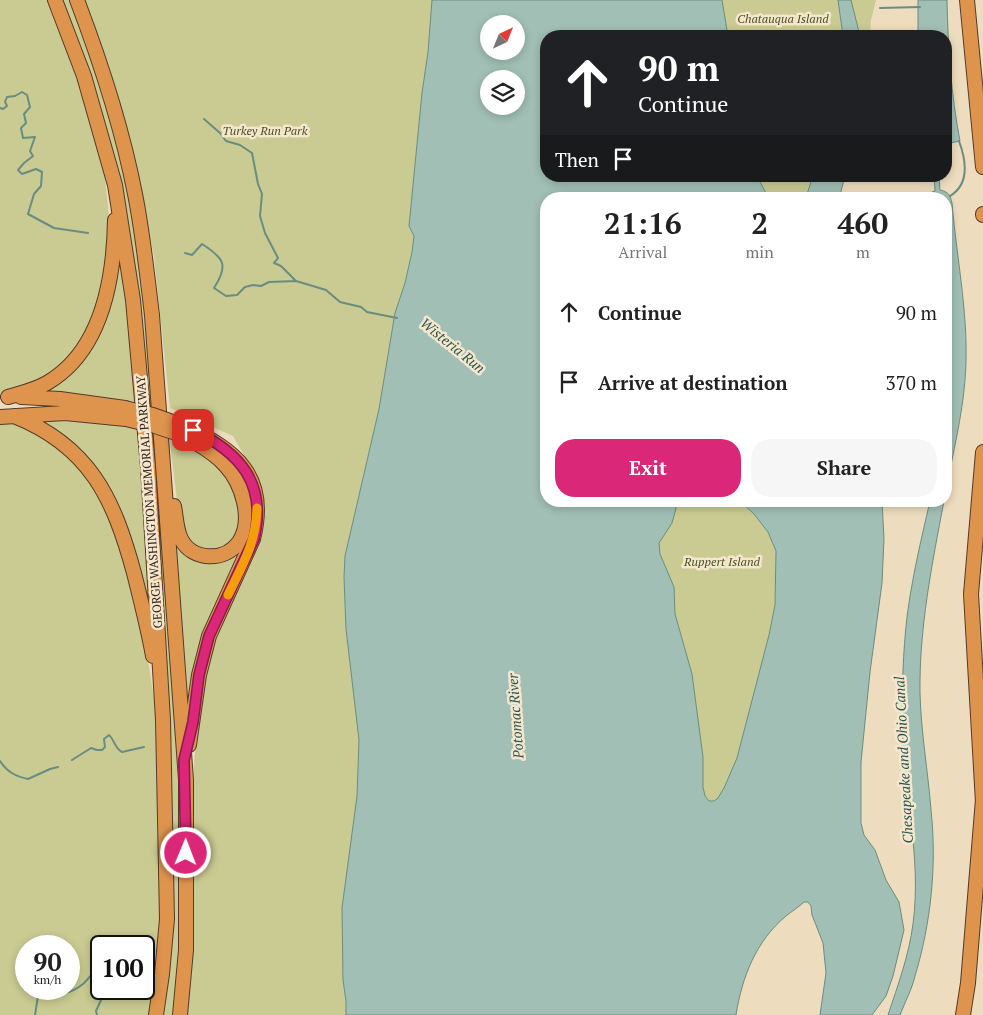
<!DOCTYPE html>
<style>
body{margin:0;font-family:"PT Serif",serif;background:#f6f6f6;color:#222;height:100vh;display:flex;flex-direction:column;font-size:19px;white-space:nowrap}
*{box-sizing:border-box;margin:0}
p{font-size:16px;color:#767676}
.icon{flex:none;width:28px;height:28px;fill:none;stroke:currentColor;stroke-width:2;stroke-linecap:round;stroke-linejoin:round}
.map{position:relative;flex:1;overflow:hidden}
.details{position:absolute;left:540px;top:192px;width:412px;height:315px;display:flex;flex-direction:column;background:#fff;border-radius:20px;box-shadow:0 2px 8px #0003}
.details>*{flex:none}
.banner{position:absolute;left:540px;top:30px;width:412px;height:152px;border-radius:20px;box-shadow:0 2px 8px #0003;background:#202124;color:#fff;overflow:hidden}
.needle{width:32px;rotate:43deg}
.tools{position:absolute;left:480px;top:15px;display:grid;gap:10px}
.tools a{display:grid;place-items:center;width:45px;height:45px;border-radius:50%;background:#fff;box-shadow:0 2px 8px #0003;font-size:25px}
.speed{position:absolute;left:15px;top:935px;display:flex;gap:10px;font-size:25px;font-weight:700;text-align:center}
.speed>*{display:grid;place-content:center;width:65px;height:65px;border-radius:50%;background:#fff;box-shadow:0 2px 8px #0003;line-height:1}
.speed small{font-size:12px;font-weight:400}
.speed .limit{border:2px solid #111;border-radius:8px;background:#fff;color:#111}
.pin{position:absolute;display:grid;place-items:center;width:42px;height:42px;color:#fff;margin:-21px;border-radius:10px;box-shadow:0 2px 8px #0006}
.me{position:absolute;width:55px;margin:-28px;rotate:1deg;stroke-linejoin:round;filter:drop-shadow(0 0 4px #0008)}
.turn{display:flex;align-items:center;gap:18px;height:105px;padding:0 15px;font-size:22px}
.turn .icon{width:65px;height:65px;stroke-width:2.5}
.turn b{display:block;font-size:35px;line-height:42px}
.then{display:flex;align-items:center;height:48px;padding:0 15px;background:#0003;gap:10px;font-size:19px}
.eta{display:flex;justify-content:space-evenly;align-items:center;height:85px;text-align:center}
.eta b{font-size:30px;font-weight:700;line-height:35px}
.cta{display:flex;gap:10px;margin-top:auto;padding:10px 15px}
.cta a{flex:1;height:58px;border-radius:20px;background:#db2777;color:#fff;font-size:20px;font-weight:700;line-height:58px;text-align:center}
.cta a+a{background:#f6f6f6;color:#222}
ul{padding:0;list-style:none}
li{display:flex;align-items:center;gap:15px;height:70px;padding:0 15px}
li div{flex:1}
li b{display:block;font-size:19px}
li em{font-style:normal}
.map>svg:first-child{display:block}
</style>
<div class="map">
<svg width="983" height="1015" viewBox="0 0 983 1015">
<rect width="100%" height="100%" fill="#eedcbe"/>
<path fill="#c9cb92" fill-rule="evenodd" d="M 0,0 L 51,0 L 69,44 L 99,142 L 105,177 L 110,229 L 110,262 L 93,324 L 62,368 L 18,390 L 0,393 Z
M 59,0 L 73,0 L 90,44 L 129,185 L 141,262 L 149,346 L 181,795 L 183,906 L 175,1015 L 158,1015 L 170,916 L 135,285 Z
M 83,0 L 432,0 L 428,52 L 422,93 L 409,225 L 414,236 L 412,252 L 405,283 L 395,313 L 379,409 L 345,556 L 344,577 L 346,629 L 359,740 L 357,796 L 342,908 L 343,980 L 346,1001 L 346,1015 L 184,1015 L 190,821 L 199,695 L 206,654 L 250,559 L 256,483 L 248,462 L 233,436 L 170,408 L 154,257 L 143,197 L 105,55 Z
M 722,0 L 838,0 L 843,36 L 728,36 Z
M 851,0 L 876,0 L 871,20 L 870,36 L 860,36 Z
M 757,176 L 813,176 L 807,194 L 795,199 L 768,199 Z
M 119,243 L 141,407 L 30,394 L 73,366 Z
M 61,416 L 142,428 L 156,648 L 119,511 L 34,419 Z
M 0,421 L 31,426 L 84,469 L 114,521 L 146,647 L 156,712 L 161,802 L 162,892 L 160,964 L 150,1015 L 0,1015 ZM 26,946 L 69,946 L 69,989 L 26,989 ZM 101,946 L 144,946 L 144,989 L 101,989 Z
M 169,436 C 183,441 199,446 210,456 C 216,461 232,479 235,486 C 241,502 245,545 223,551 C 215,553 203,550 196,550 L 184,538 L 180,523 Z
M 234,461 L 251,494 L 252,529 L 231,579 L 188,722 L 171,501 L 176,530 L 206,560 L 243,537 Z
M 678,501 L 740,501 L 754,514 L 768,532 L 776,551 L 775,605 L 769,635 L 737,758 L 724,788 L 718,798 L 714,801 L 709,801 L 705,796 L 703,787 L 703,757 L 692,674 L 675,614 L 674,587 L 660,554 L 659,543 L 672,523 Z"/>
<path fill="#a1bfb4" stroke="#698d81" fill-rule="evenodd" d="M 432,0 L 722,0 L 728,36 L 546,36 L 546,176 L 757,176 L 769,199 L 546,199 L 546,501 L 678,501 L 672,523 L 659,543 L 660,554 L 674,587 L 675,614 L 692,674 L 703,757 L 703,787 L 705,796 L 709,801 L 714,801 L 718,798 L 724,788 L 737,758 L 769,635 L 775,605 L 776,551 L 768,532 L 754,514 L 740,501 L 882,501 L 884,539 L 882,583 L 870,672 L 861,762 L 861,823 L 864,835 L 875,850 L 886,880 L 899,902 L 904,930 L 893,976 L 886,996 L 872,1015 L 820,1015 L 826,973 L 823,943 L 812,915 L 811,906 L 808,902 L 804,902 C 799,907 792,911 786,916 C 756,941 742,977 736,1015 L 346,1015 L 346,1001 L 343,980 L 342,908 L 357,796 L 359,740 L 346,629 L 344,577 L 345,556 L 379,409 L 395,313 L 405,283 L 412,252 L 414,236 L 409,226 L 422,93 L 428,52 ZM 489,24 L 516,24 L 516,51 L 489,51 ZM 489,79 L 516,79 L 516,106 L 489,106 Z
M 838,0 L 851,0 L 860,36 L 843,36 Z
M 918,0 L 947,0 C 948,48 951,94 960,141 L 946,144 L 946,36 L 918,36 Z
M 813,176 L 845,176 L 839,199 L 795,199 L 807,194 Z
M 934,176 L 939,176 L 940,190 C 949,192 950,195 952,203 C 957,262 970,321 965,380 C 962,417 953,453 946,490 L 948,361 L 946,333 L 946,199 L 932,199 L 932,192 L 935,191 Z
M 930,501 L 944,501 C 932,564 919,629 920,693 C 921,733 928,771 931,810 C 937,865 931,923 915,976 C 912,989 905,1002 900,1015 L 888,1015 C 898,985 909,955 913,924 C 922,857 903,790 902,723 C 902,688 903,652 907,617 C 912,578 921,540 930,501 Z"/>
<g fill="none" stroke-linecap="round" stroke-linejoin="round">
<path stroke="#698d81" stroke-width="2" d="M 880,8 L 920,7
M 0,108 L 3,109 L 7,106 L 5,102 L 7,97 L 15,96 L 22,92 L 27,95 L 30,107 L 24,114 L 26,123 L 21,128 L 23,138 L 35,137 L 30,151 L 33,156 L 24,163 L 18,170 L 22,174 L 36,169 L 42,172 L 41,186 L 34,194 L 28,214 L 54,228 L 88,233
M 204,119 L 220,133 L 226,141 L 240,145 L 252,153 L 258,184 L 262,194 L 260,216 L 265,233 L 278,258 L 274,263 L 281,266 L 295,280
M 950,196 C 970,184 966,160 959,141
M 185,253 L 192,255 L 202,244 C 224,258 229,265 214,288 L 226,296 L 237,295 L 245,287 L 253,285 L 261,286 L 269,282 L 296,281 L 326,290 L 340,302 L 361,307 L 367,312 L 397,318
M 72,760 L 91,748 L 97,750 L 102,750 L 105,747 L 104,739 L 109,735 C 115,740 114,748 122,752 L 144,747
M 0,761 C 7,772 15,776 28,779 L 50,769 L 58,767
M 35,1015 L 38,996 C 54,996 70,995 83,984 C 90,978 92,971 101,969
M 97,1015 L 96,1011 L 106,989"/>
<defs>
<path id="highway" d="M 55,0 L 84,76 L 115,185 L 133,300 L 148,467 L 163,720 L 167,919 L 162,974 L 156,1015
M 77,0 C 101,63 122,127 135,194 C 143,234 147,274 152,315 L 186,780 L 186,950 L 180,1015
M 967,0 L 983,167
M 983,215 L 983,214
M 8,397 C 21,393 35,390 47,383 C 102,351 114,278 115,220
M 21,397 L 60,399 L 125,408
M 14,416 C 90,446 114,499 134,573 C 141,601 148,628 153,656
M 0,417 L 65,413 L 126,419
M 184,426 C 236,450 269,476 253,539 L 209,636 L 199,675 L 189,745
M 174,506 C 176,516 176,529 181,539 C 192,561 225,562 239,542 C 254,520 242,483 225,465 C 214,452 199,445 185,436
M 983,803 L 971,594 L 983,452
M 963,1015 L 968,983 L 983,799"/>
</defs>
<use href="#highway" stroke="#533b2b" stroke-width="16"/>
<use href="#highway" stroke="#df944d" stroke-width="14"/>
<defs>
<path id="highway-bridge" d="M 125,408 L 153,415 L 184,426
M 126,419 L 155,426 L 185,436"/>
</defs>
<use href="#highway-bridge" stroke="#533b2b" stroke-width="16" stroke-linecap="butt"/>
<use href="#highway-bridge" stroke="#df944d" stroke-width="14"/>
</g>
<g fill="none" stroke-linecap="round" stroke-linejoin="round">
<defs>
<path id="route" d="M 186,853 L 184,760 L 193,722 L 199,675 L 209,636 L 254,539 C 267,484 241,453 193,430"/>
</defs>
<use href="#route" stroke="#8e194d" stroke-width="12"/>
<use href="#route" stroke="#db2777" stroke-width="9"/>
<path stroke="#f59e0b" stroke-width="9" d="M 228,595 C 243,564 256,543 257,508"/>
</g>
<g text-anchor="middle" dominant-baseline="central" stroke-width="5" stroke-linejoin="round" paint-order="stroke">
<g font-size="12" font-style="italic" fill="#495222" stroke="#f5e7cd">
<text x="783" y="18">Chatauqua Island</text>
<text x="265" y="130">Turkey Run Park</text>
<text x="722" y="561">Ruppert Island</text>
</g>
<g font-size="12" fill="#35261c" stroke="#f5e7cd">
<text transform="translate(149 502) rotate(-94)">GEORGE WASHINGTON MEMORIAL PARKWAY</text>
</g>
<g font-size="14" font-style="italic" fill="#2b554f" stroke="#f5e7cd">
<text transform="translate(453 345) rotate(39)">Wisteria Run</text>
<text transform="translate(515 716) rotate(-94)">Potomac River</text>
<text transform="translate(903 760) rotate(-93)">Chesapeake and Ohio Canal</text>
</g>
</g>
</svg>
<div class="tools">
<a><svg class="needle" viewBox="-14 -14 28 28"><path d="M0-13l5 13h-10z" fill="#e53935"/><path d="M0 13l5-13h-10z" fill="#767676"/></svg></a>
<a><svg class="icon" aria-label="layers" viewBox="0 0 24 24"><path d="M12 4l9 5-9 5-9-5zM3 14l9 5 9-5"/></svg></a>
</div>
<div class="speed"><div>90<small>km/h</small></div><div class="limit">100</div></div>
<div class="pin" style="left:193px;top:430px;background:#d93025"><svg class="icon" aria-label="arrive" viewBox="0 0 24 24"><path d="M6 21V4h12l-3 4 3 4H6"/></svg></div>
<svg class="me" style="left:186px;top:853px" viewBox="-20 -20 40 40"><circle r="17" fill="#db2777" stroke="#fff" stroke-width="3"/><path d="M0-11L8 9 0 5-8 9z" fill="#fff"/></svg>
<div class="banner">
<div class="turn"><svg class="icon" aria-label="ahead" viewBox="0 0 24 24"><path d="M12 20V5M6 11l6-6 6 6"/></svg><div><b>90 m</b>Continue</div></div>
<div class="then">Then<svg class="icon" aria-label="arrive" viewBox="0 0 24 24"><path d="M6 21V4h12l-3 4 3 4H6"/></svg></div>
</div>
<section class="details">
<div class="eta">
<div><b>21:16</b><p>Arrival</p></div>
<div><b>2</b><p>min</p></div>
<div><b>460</b><p>m</p></div>
</div>
<ul>
<li><svg class="icon" aria-label="ahead" viewBox="0 0 24 24"><path d="M12 20V5M6 11l6-6 6 6"/></svg><div><b>Continue</b></div><em>90 m</em></li>
<li><svg class="icon" aria-label="arrive" viewBox="0 0 24 24"><path d="M6 21V4h12l-3 4 3 4H6"/></svg><div><b>Arrive at destination</b></div><em>370 m</em></li>
</ul>
<div class="cta"><a>Exit</a><a>Share</a></div>
</section>
</div>
